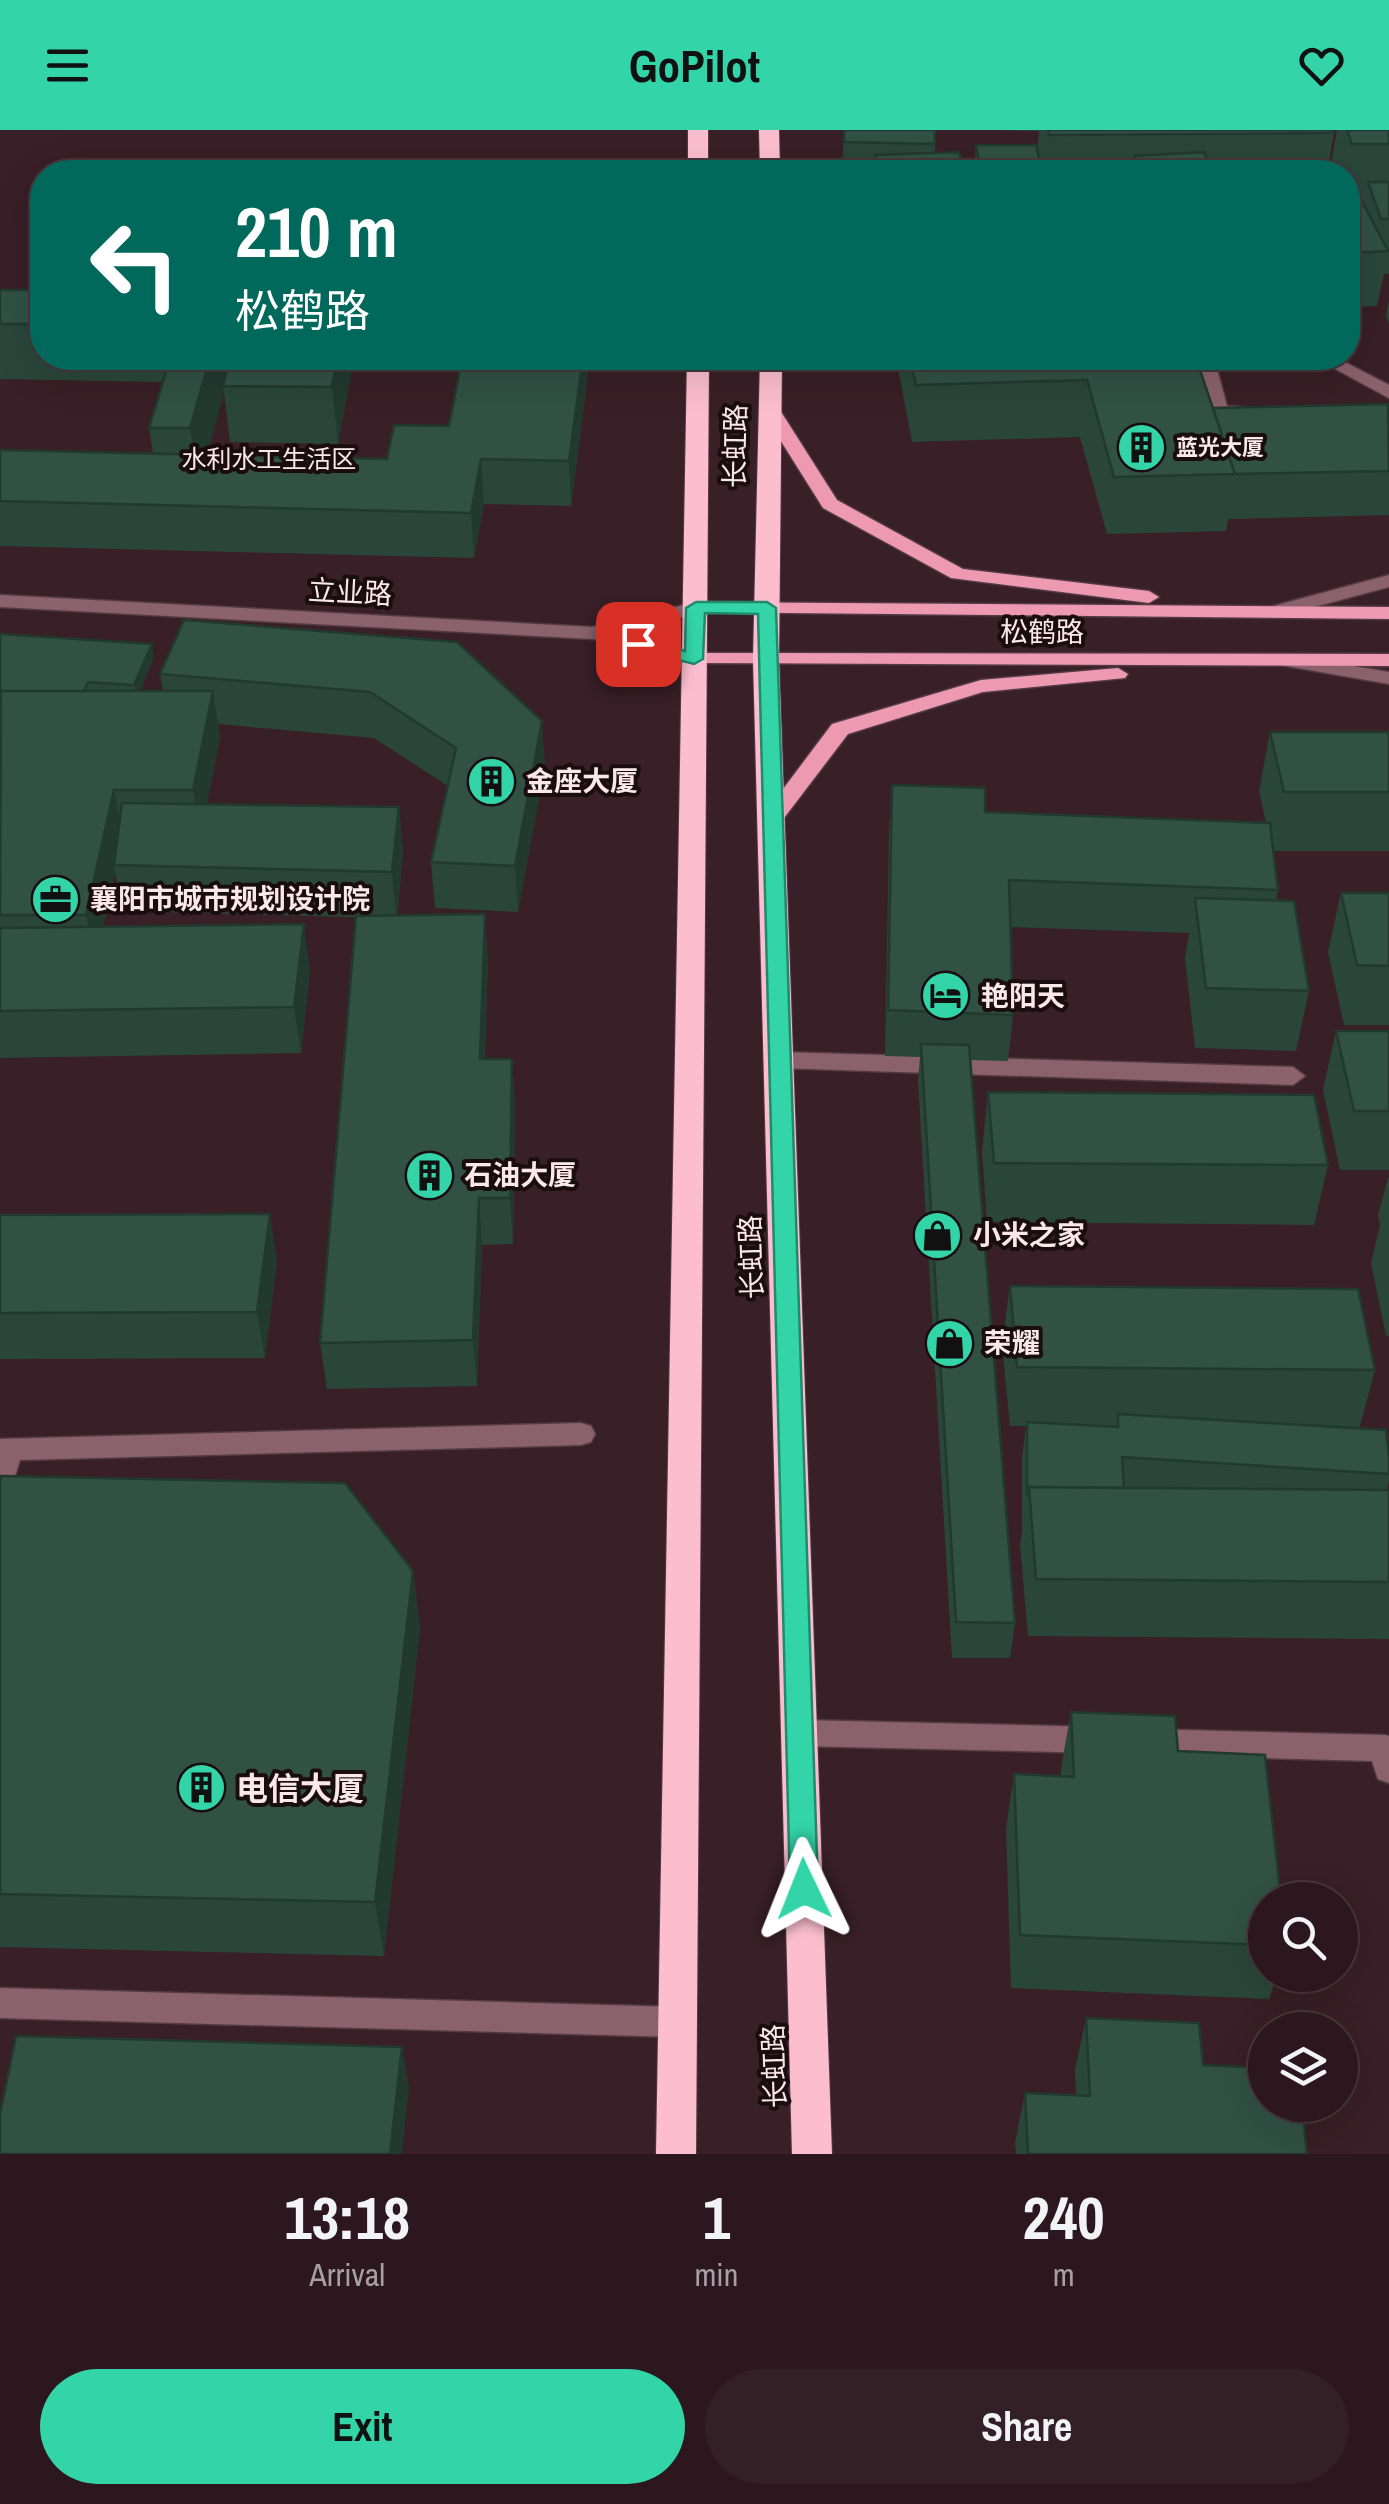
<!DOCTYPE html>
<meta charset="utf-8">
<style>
body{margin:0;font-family:"Archivo Narrow","Noto Sans SC",sans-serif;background:#332026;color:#f1f3f6;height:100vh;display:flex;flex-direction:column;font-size:38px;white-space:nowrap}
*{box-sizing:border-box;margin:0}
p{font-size:32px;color:#a69fa4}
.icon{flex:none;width:55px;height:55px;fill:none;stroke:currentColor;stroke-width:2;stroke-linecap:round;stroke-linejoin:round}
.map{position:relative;height:2024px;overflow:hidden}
.details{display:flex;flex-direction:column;background:#2b171d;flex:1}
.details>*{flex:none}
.top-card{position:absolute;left:30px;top:30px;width:1330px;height:210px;border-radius:40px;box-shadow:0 10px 40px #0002,0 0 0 2px #47363b;background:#00695c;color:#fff;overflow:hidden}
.tools{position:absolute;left:1248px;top:1752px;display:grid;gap:20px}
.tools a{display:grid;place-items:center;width:110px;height:110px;border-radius:50%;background:#2b171d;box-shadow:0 10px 40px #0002,0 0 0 2px #47363b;font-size:50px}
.pin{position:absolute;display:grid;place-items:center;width:85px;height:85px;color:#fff;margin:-42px;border-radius:20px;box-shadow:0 5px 15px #0006}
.me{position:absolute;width:110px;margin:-55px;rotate:358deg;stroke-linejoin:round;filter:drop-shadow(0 0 8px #0008)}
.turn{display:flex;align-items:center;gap:35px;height:210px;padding:0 40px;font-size:45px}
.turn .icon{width:130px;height:130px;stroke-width:2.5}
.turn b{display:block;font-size:70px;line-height:85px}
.eta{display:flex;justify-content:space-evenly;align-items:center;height:170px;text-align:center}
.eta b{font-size:60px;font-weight:700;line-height:70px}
.cta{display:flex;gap:20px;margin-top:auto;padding:20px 40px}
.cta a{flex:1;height:115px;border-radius:60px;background:#33d4a8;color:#111;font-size:40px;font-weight:700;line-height:115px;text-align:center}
.cta a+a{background:#332026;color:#f1f3f6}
header{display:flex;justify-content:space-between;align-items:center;height:130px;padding:0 40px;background:#33d4a8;color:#111;font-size:45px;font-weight:700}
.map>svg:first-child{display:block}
</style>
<header><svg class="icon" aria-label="menu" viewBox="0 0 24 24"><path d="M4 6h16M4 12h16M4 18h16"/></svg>GoPilot<svg class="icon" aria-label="heart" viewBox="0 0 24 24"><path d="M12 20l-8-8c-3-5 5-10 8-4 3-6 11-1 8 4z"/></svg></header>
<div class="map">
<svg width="1389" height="2024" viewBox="0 0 1389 2024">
<rect width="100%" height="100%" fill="#391f27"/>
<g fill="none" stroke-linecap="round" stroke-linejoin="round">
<defs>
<path id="minor" d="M 1348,68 L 1389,68 L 1389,78 L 1348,78 Z
M 1196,228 L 1214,228 L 1227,276 L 1255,278 L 1255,286 L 1212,286 Z
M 1315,228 L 1337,228 L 1389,255 L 1389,268 Z
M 1389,445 L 1389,457 L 1273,488 L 1263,482 L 1266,478 Z
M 0,465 L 592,497 L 696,472 L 706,478 L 703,482 L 617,503 L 701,525 L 704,529 L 694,535 L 593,509 L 0,477 Z
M 1282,524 L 1389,542 L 1389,554 L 1275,534 L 1272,530 L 1275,526 Z
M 780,922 L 1293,937 L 1305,946 L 1293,955 L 780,938 L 768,930 Z
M 581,1293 L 591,1296 L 595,1304 L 591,1312 L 581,1315 L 20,1330 L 10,1362 L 0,1365 L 0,1309 Z
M 799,1590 L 1099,1597 L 1110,1601 L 1114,1610 L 1110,1619 L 1099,1623 L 799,1616 L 788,1612 L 784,1603 L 788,1594 Z
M 1144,1599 L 1385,1605 L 1389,1606 L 1389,1653 L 1378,1649 L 1372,1631 L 1144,1625 L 1133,1621 L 1129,1612 L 1133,1603 Z
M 0,1858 L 678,1877 L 690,1881 L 694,1892 L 690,1903 L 678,1907 L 0,1888 Z"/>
<path id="major" d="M 771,275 L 778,277 L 837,370 L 963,439 L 1149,461 L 1159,467 L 1149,473 L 951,448 L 823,378 L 762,281 Z
M 696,472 L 1389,477 L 1389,489 L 689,482 L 686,478 Z
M 694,523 L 1389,524 L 1389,536 L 687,533 L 684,529 L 687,525 Z
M 1118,538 L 1128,544 L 1125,548 L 983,562 L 848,604 L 781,692 L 765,692 L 762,687 L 832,594 L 981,550 Z"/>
<path id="highway" d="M 688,0 L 708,0 L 708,42 L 688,42 Z
M 759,0 L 779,0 L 780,42 L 760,42 Z
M 687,228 L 709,228 L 696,2024 L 656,2024 Z
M 760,228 L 782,228 L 779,529 L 832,2024 L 792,2024 L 753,529 Z"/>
</defs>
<use href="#minor" stroke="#543b43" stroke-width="3"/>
<use href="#major" stroke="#543b43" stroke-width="3"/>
<use href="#highway" stroke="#543b43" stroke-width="2"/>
<use href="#minor" fill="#8a616d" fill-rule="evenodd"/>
<use href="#major" fill="#ee99b2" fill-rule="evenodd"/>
<use href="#highway" fill="#fcbecf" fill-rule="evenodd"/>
</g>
<path fill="#2a463b" d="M 844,0 L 935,0 L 935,23 L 966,42 L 842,42 Z
M 995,0 L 1333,0 L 1334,3 L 1328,37 L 1332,37 L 1331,33 L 1337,0 L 1389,0 L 1389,144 L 1384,144 L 1377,176 L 1348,177 L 1348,42 L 974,42 L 976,15 L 1037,23 L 1039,1 Z
M 0,160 L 42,160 L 42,228 L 354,228 L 338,314 L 230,312 L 224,263 L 207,324 L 387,329 L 449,296 L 590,228 L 571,376 L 484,374 L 474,428 L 0,416 L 0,320 L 153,323 L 149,298 L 163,252 L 0,249 Z
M 1389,170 L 1389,194 L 1386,185 Z
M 896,228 L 1196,228 L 1213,278 L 1389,275 L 1389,385 L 1228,389 L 1226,401 L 1107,404 L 1080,307 L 912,312 Z
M 0,504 L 154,527 L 140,561 L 163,561 L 160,544 L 457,512 L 545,637 L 518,782 L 435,778 L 431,732 L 448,656 L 374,608 L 218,594 L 220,607 L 207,674 L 399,677 L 403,723 L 397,786 L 488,830 L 485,929 L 512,929 L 515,975 L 513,1114 L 482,1115 L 477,1256 L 327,1259 L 320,1213 L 355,787 L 123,781 L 115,743 L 103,797 L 310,841 L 301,923 L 0,928 Z
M 1270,602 L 1389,602 L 1389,721 L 1273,721 L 1278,760 L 1276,771 L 1309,861 L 1296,921 L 1195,918 L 1185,828 L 1189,803 L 1010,797 L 1013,885 L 1008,931 L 970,930 L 1015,1493 L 1010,1528 L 952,1528 L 918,951 L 920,927 L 885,926 L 889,701 L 892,655 L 985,682 L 1266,693 L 1259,661 Z
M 1341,763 L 1389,763 L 1389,895 L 1344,895 L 1328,822 Z
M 1336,901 L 1389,901 L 1389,1040 L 1340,1040 L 1323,960 Z
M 988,962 L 1328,1035 L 1314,1095 L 987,1092 L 982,1022 Z
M 1388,1048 L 1389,1048 L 1389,1206 L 1386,1206 L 1371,1133 L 1380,1095 L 1378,1085 Z
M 0,1085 L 277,1130 L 265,1228 L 0,1229 Z
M 1010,1156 L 1375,1240 L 1359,1299 L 1389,1327 L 1389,1351 L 1387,1360 L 1389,1360 L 1389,1509 L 1028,1506 L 1020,1415 L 1022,1402 L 1022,1328 L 1026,1296 L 1010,1296 L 1002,1215 Z
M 0,1352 L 413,1441 L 420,1498 L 384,1826 L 0,1817 Z
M 1071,1582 L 1178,1621 L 1265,1770 L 1265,1845 L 1277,1845 L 1269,1869 L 1011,1858 L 1006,1699 L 1014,1644 L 1061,1646 L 1061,1638 Z
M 1086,1888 L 1203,1935 L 1307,2024 L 1016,2024 L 1015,2013 L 1025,1963 L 1076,1965 L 1075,1940 Z"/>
<path fill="#223930" d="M 210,228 L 233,228 L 223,256 L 224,263 L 199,355 L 190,298 Z
M 337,228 L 354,228 L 338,314 L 332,257 Z
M 583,228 L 590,228 L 571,376 L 569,331 Z
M 481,329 L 484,374 L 474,428 L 471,383 Z
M 152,514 L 154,527 L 137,568 L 134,555 Z
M 213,561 L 220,607 L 201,706 L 193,660 Z
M 542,591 L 545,637 L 518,782 L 515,736 Z
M 114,660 L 123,706 L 114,735 L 115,743 L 96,831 L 86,785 Z
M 399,677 L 403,723 L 396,788 L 392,742 Z
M 485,784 L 488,830 L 483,976 L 480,929 Z
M 304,794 L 310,841 L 301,923 L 294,877 Z
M 512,929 L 515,975 L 513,1114 L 510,1068 Z
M 479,1068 L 482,1115 L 477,1256 L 473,1210 Z
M 270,1084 L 277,1130 L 265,1228 L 257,1182 Z
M 413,1441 L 420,1498 L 384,1826 L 375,1772 Z
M 402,1917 L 409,1958 L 402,2024 L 390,2024 Z"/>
<path fill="#315145" stroke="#223930" stroke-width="2.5" d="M 844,0 L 935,0 L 935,14 L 844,12 Z
M 1048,0 L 1333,0 L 1334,3 L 1049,5 Z
M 1347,0 L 1389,0 L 1389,14 L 1352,14 Z
M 976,15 L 1036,15 L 1042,42 L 981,42 Z
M 959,22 L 966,42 L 880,42 L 875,25 Z
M 1204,22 L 1213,42 L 1343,36 L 1346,42 L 1141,42 L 1134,26 Z
M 1348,45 L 1388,121 L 1348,123 Z
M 1368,52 L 1389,52 L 1389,89 L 1381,89 Z
M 0,160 L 42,160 L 42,194 L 0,194 Z
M 170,228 L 210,228 L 190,298 L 149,298 Z
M 230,228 L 337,228 L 332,257 L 223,256 Z
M 462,228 L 583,228 L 569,331 L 481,329 L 471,383 L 0,371 L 0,320 L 387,329 L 394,295 L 449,296 Z
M 910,228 L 1196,228 L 1235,344 L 1114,347 L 1087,250 L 916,255 Z
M 1388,274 L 1389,341 L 1235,344 L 1213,278 Z
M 184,490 L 457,512 L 542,591 L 515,736 L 431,732 L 456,618 L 370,562 L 160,544 Z
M 0,504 L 152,514 L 134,555 L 88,552 L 84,561 L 1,561 L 0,564 Z
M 1,561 L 213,561 L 193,660 L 114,660 L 86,785 L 0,785 Z
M 1270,602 L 1389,602 L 1389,662 L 1284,662 Z
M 892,655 L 985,658 L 985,682 L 1270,693 L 1278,760 L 1009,750 L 1013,885 L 888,880 Z
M 122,673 L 399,677 L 392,742 L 114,735 Z
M 1341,763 L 1389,763 L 1389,836 L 1357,835 Z
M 1195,768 L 1294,771 L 1309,861 L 1206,858 Z
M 485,784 L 480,929 L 512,929 L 510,1068 L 479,1068 L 473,1210 L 320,1213 L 356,786 Z
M 304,794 L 294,877 L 0,881 L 0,798 Z
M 1336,901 L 1389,901 L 1389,981 L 1354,981 Z
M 921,914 L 969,915 L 1015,1493 L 956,1492 Z
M 988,962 L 1314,965 L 1328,1035 L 994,1033 Z
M 270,1084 L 257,1182 L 0,1183 L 0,1085 Z
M 1010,1156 L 1358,1159 L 1375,1240 L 1017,1237 Z
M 1118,1284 L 1386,1300 L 1389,1327 L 1389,1344 L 1122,1327 L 1124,1358 L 1029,1357 L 1027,1366 L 1027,1292 L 1118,1297 Z
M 1,1346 L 345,1353 L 413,1441 L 375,1772 L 0,1764 L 0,1352 Z
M 1029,1357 L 1389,1360 L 1389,1452 L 1036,1449 Z
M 1071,1582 L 1175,1586 L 1178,1621 L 1265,1625 L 1281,1770 L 1265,1770 L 1265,1815 L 1020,1805 L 1014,1644 L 1074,1647 Z
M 1086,1888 L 1199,1893 L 1203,1935 L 1265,1938 L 1265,1975 L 1302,1975 L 1307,2024 L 1028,2024 L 1025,1963 L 1090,1966 Z
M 16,1906 L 402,1917 L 390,2024 L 0,2024 L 0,1984 Z"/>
<path fill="#33d4a8" stroke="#218a6d" stroke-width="2.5" d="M 696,472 L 767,472 L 776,478 L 818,1759 L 814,1768 L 804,1772 L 794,1768 L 790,1759 L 758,484 L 705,483 L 703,529 L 694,534 L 631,518 L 629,514 L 638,509 L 685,521 L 686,478 Z"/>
<defs>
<symbol id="building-disc" viewBox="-11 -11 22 22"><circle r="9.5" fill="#33d4a8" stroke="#190d10"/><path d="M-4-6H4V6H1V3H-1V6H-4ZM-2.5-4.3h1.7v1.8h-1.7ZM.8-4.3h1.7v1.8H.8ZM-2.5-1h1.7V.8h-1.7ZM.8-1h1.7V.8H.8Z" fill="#111"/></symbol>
<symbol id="office-disc" viewBox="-11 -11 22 22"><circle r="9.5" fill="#33d4a8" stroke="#190d10"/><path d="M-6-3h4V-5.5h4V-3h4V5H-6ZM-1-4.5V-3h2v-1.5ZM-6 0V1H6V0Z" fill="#111"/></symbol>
<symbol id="hotel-disc" viewBox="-11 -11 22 22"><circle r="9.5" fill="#33d4a8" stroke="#190d10"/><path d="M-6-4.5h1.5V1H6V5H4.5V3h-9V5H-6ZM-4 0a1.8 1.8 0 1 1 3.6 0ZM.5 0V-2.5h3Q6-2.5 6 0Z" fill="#111"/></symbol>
<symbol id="shop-disc" viewBox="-11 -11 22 22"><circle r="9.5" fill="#33d4a8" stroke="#190d10"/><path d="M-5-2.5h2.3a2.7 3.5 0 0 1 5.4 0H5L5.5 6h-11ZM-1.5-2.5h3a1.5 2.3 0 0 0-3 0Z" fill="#111"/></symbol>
</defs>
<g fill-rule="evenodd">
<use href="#building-disc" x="1114" y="290" width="55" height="55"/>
<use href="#building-disc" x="464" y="624" width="55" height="55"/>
<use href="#office-disc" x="28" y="742" width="55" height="55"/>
<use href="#hotel-disc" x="918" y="838" width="55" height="55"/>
<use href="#building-disc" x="402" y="1018" width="55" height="55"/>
<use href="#shop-disc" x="910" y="1078" width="55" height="55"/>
<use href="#shop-disc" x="922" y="1186" width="55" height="55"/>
<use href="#building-disc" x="174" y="1630" width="55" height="55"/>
</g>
<g text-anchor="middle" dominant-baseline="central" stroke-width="8" stroke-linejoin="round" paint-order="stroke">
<g font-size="22" font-weight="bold" fill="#fae7ec" stroke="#190d10" text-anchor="start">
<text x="1176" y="317">蓝光大厦</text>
</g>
<g font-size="25" fill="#fae7ec" stroke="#190d10">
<text x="269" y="329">水利水工生活区</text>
</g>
<g font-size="28" fill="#fae7ec" stroke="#190d10">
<text transform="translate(735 316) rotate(-89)">长虹路</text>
<text transform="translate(350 462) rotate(3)">立业路</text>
<text x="1042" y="502">松鹤路</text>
<text transform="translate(751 1127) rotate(-92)">长虹路</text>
<text transform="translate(774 1936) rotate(-92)">长虹路</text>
</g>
<g font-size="28" font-weight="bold" fill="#fae7ec" stroke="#190d10" text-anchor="start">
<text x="526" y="651">金座大厦</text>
<text x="90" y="769">襄阳市城市规划设计院</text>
<text x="981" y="866">艳阳天</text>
<text x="464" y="1045">石油大厦</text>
<text x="973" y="1105">小米之家</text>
<text x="984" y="1213">荣耀</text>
</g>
<g font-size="32" font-weight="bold" fill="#fae7ec" stroke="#190d10" text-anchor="start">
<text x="236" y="1658">电信大厦</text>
</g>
</g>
</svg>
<div class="tools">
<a><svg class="icon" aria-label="search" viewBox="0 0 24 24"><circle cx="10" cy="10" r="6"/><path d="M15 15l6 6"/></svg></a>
<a><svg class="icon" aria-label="layers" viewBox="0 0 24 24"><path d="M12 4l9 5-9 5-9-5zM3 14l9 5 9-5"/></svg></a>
</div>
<div class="pin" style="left:638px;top:514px;background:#d93025"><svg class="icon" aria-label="arrive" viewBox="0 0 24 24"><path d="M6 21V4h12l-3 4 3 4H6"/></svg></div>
<svg class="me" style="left:804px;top:1759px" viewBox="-20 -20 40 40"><path d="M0-17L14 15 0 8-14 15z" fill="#33d4a8" stroke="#fff" stroke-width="4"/></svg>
<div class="top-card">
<div class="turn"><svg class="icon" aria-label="left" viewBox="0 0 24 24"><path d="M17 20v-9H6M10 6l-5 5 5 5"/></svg><div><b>210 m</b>松鹤路</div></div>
</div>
</div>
<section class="details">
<div class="eta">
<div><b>13:18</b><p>Arrival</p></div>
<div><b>1</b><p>min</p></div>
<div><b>240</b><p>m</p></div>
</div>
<div class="cta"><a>Exit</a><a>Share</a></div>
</section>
